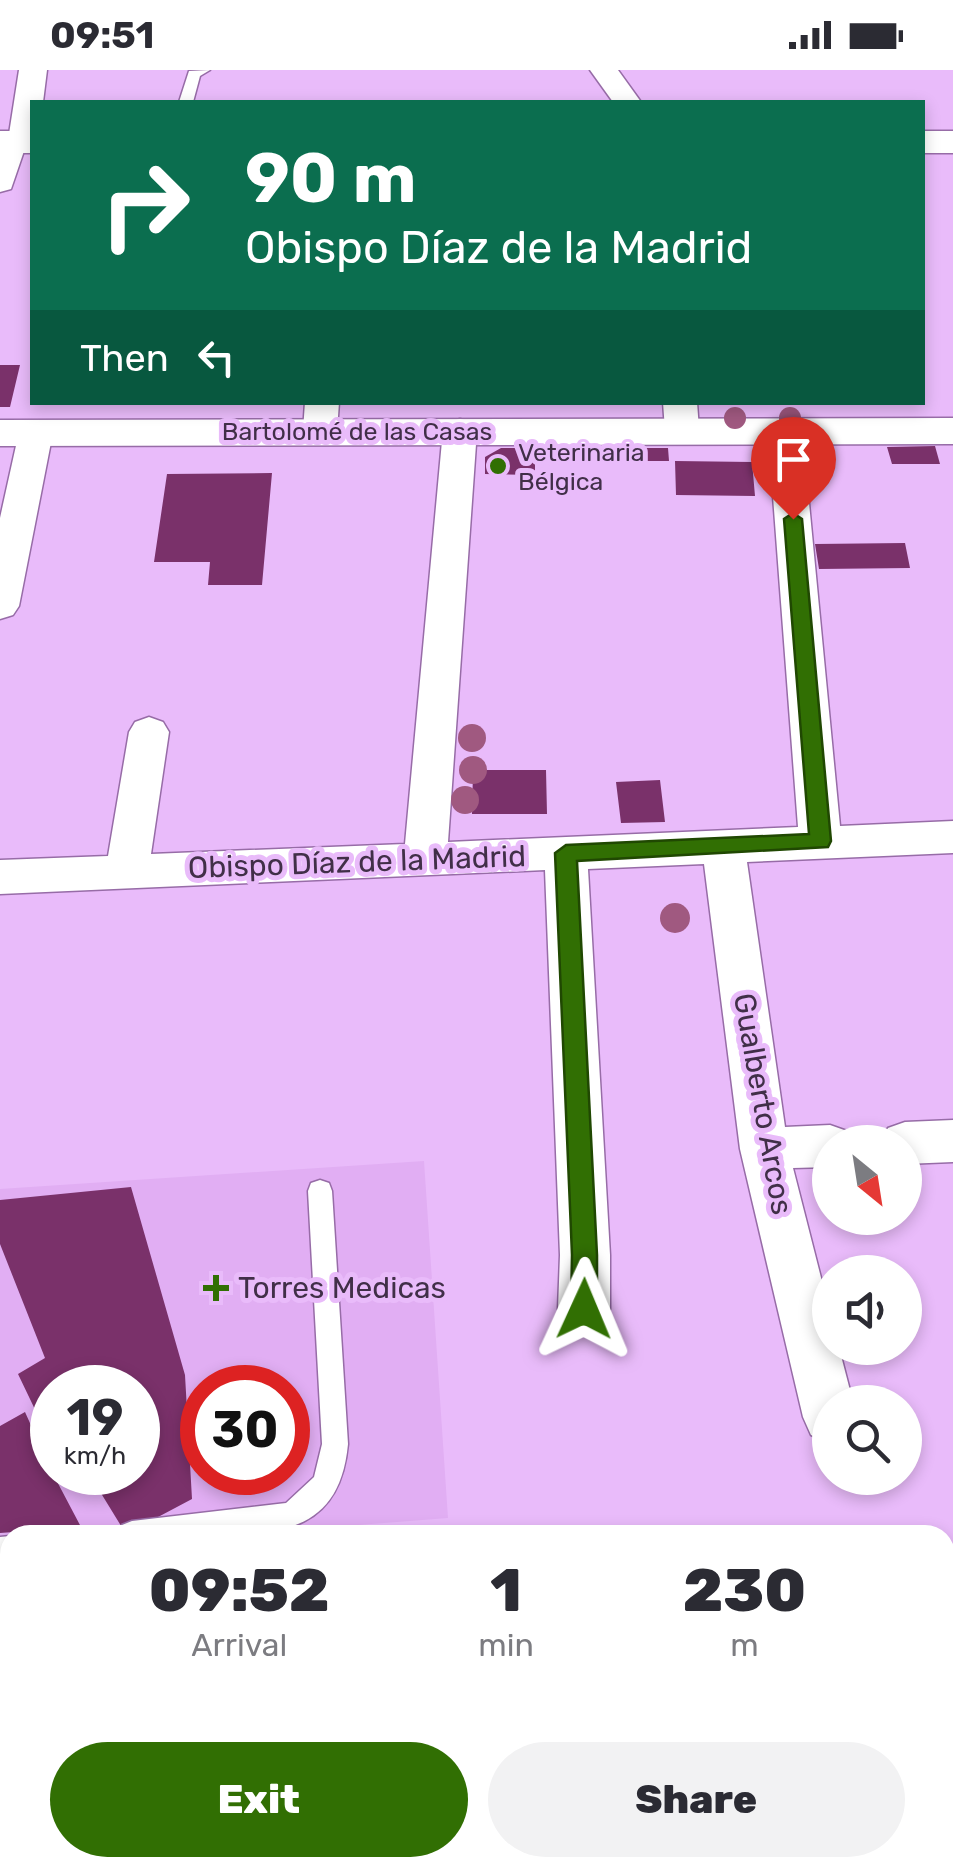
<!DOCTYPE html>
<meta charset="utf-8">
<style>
body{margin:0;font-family:Rubik,sans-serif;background:#f2f2f3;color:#2b2b33;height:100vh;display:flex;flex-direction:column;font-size:38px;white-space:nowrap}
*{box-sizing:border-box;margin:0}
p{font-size:32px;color:#7c7c81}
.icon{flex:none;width:55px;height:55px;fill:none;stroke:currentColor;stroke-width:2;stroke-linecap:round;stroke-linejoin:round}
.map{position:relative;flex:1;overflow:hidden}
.drawer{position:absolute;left:0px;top:1455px;width:955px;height:352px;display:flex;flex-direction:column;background:#fff;border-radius:30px 30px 0 0;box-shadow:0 5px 15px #0003}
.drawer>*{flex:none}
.hud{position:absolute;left:30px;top:30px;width:895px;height:305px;border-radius:0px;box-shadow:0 5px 15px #0003;background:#0b6e4f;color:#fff;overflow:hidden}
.needle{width:65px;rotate:150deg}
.tools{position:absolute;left:812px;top:1055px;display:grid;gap:20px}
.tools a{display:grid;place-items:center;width:110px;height:110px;border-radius:50%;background:#fff;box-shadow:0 5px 15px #0003;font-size:50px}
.speed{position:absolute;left:30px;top:1295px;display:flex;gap:20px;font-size:50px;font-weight:700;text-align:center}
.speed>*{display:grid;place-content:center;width:130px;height:130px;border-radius:50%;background:#fff;box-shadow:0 5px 15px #0003;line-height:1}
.speed small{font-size:25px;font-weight:400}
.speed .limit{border:15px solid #d22;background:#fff;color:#111}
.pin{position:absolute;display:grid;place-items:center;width:85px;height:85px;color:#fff;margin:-102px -42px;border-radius:50% 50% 50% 0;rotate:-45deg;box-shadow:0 0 10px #0007}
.pin .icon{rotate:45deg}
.me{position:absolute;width:110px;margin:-55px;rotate:1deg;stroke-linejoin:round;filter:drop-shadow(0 0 8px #0008)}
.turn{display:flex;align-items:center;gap:35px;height:210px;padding:0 50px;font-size:45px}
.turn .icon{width:130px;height:130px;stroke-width:2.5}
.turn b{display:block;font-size:70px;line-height:85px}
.then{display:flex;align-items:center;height:95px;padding:0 50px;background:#0003;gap:20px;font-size:38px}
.eta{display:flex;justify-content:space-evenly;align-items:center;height:170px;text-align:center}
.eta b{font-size:60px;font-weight:800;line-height:70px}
.action{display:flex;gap:20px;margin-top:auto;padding:20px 50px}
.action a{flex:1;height:115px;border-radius:60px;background:#316f03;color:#fff;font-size:40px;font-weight:800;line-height:115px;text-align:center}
.action a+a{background:#f2f2f3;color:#2b2b33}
.status{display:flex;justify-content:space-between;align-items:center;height:70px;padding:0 50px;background:#fff;direction:ltr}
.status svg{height:28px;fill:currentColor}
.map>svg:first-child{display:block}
</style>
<div class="status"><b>09:51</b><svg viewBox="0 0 49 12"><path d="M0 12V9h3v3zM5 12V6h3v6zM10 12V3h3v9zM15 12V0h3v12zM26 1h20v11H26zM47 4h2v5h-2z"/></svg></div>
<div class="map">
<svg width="953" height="1806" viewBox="0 0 953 1806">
<rect width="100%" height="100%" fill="#e9bbfa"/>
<path fill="#e1aef3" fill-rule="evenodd" d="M 424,1091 L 448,1448 L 231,1465 L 10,1465 L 10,1482 L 0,1483 L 0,1119 ZM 52,1318 L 138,1318 L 138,1402 L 52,1402 ZM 202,1318 L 288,1318 L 288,1402 L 202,1402 Z"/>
<path fill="#7a316a" d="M 0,295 L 20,295 L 10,337 L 0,337 Z
M 935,376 L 940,394 L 892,394 L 887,377 Z
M 501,378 L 535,378 L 535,405 L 485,404 L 485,387 Z
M 643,378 L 668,378 L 669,391 L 644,391 Z
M 675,391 L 752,392 L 755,426 L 676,425 Z
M 272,403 L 262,515 L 208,515 L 210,492 L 154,492 L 167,404 Z
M 905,473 L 910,498 L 819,499 L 815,474 Z
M 473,700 L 546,700 L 547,744 L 472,744 Z
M 660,710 L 665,752 L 621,753 L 616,712 Z
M 131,1117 L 185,1305 L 192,1429 L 126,1464 L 88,1402 L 138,1402 L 138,1318 L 52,1318 L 52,1375 L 18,1304 L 45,1288 L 0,1174 L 0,1130 Z
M 25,1342 L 52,1402 L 81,1457 L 0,1463 L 0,1356 Z
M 469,1798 L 694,1798 L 697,1806 L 451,1806 Z"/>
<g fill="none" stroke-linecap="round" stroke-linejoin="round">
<defs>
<path id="lane" d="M 210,0 L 200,6 L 193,32 L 179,32 L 189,1 Z
M 320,1110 L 329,1113 L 332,1121 L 348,1374 C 340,1459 284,1465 212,1465 C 181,1465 150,1465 118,1465 L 122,1455 L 132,1451 L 286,1433 L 314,1407 L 322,1374 L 308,1121 L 311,1113 Z
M 10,1466 L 10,1494 L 0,1495 L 0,1467 Z
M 945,1647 L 953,1651 L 953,1695 L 945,1692 Z
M 386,1798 L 432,1798 L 429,1806 L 383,1806 Z
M 812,1798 L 843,1798 L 846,1806 L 815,1806 Z"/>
<path id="street" d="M 19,0 L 47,0 L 43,32 L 32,32 L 32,78 L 24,81 L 11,119 L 0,122 L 0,68 L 9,64 Z
M 590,0 L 618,0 L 641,32 L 613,32 Z
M 305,332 L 339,332 L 337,361 L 332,369 L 320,372 L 308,369 L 303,361 Z
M 663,332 L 697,332 L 699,360 L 694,368 L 682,371 L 670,368 L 665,360 Z
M 460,349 L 472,352 L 477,360 L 448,772 L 798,757 L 768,360 L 773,352 L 785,349 L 797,352 L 802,360 L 840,756 L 953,751 L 953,783 L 747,792 L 785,1057 L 830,1055 L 847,1061 L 852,1072 L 830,1072 L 830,1097 L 793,1098 L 830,1243 L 830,1278 L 839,1278 L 853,1332 L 830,1332 L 830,1372 L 811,1365 L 803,1347 L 740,1079 L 704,794 L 588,799 L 610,1185 L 610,1239 L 602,1256 L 584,1262 L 566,1256 L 558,1239 L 560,1185 L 545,800 L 0,824 L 0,790 L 108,786 L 129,662 L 135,652 L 149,647 L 163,652 L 169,662 L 151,784 L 405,774 L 443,360 L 448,352 Z
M 36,351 L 48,354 L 53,362 L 19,536 L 13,545 L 0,549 L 0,448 L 19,362 L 24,354 Z
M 953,1050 L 953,1092 L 905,1094 L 905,1072 L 881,1072 L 888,1058 L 905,1052 Z"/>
<path id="secondary" d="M 0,61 L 32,61 L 32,83 L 0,83 Z
M 922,61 L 953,61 L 953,83 L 922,83 Z
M 953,348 L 953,374 L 0,376 L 0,350 Z"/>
</defs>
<use href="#lane" stroke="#976ca7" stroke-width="3"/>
<use href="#street" stroke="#976ca7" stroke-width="3"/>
<use href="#secondary" stroke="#976ca7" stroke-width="3"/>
<use href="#lane" fill="#fff" fill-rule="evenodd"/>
<use href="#street" fill="#fff" fill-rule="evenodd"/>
<use href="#secondary" fill="#fff" fill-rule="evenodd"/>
</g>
<g fill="#a05980">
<circle cx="735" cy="348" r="11"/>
<circle cx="790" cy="348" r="11"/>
<circle cx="472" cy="668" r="14"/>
<circle cx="473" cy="700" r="14"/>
<circle cx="465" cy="730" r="14"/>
<circle cx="675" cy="848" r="15"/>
</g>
<path fill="#316f03" stroke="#204802" stroke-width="2.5" d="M 793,443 L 802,449 L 831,771 L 828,777 L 577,791 L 597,1185 L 597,1239 L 593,1247 L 584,1251 L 575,1247 L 571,1239 L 572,1185 L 555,783 L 566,775 L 809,764 L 784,449 Z"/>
<g fill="#316f03" stroke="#e9bbfa" stroke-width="4">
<circle cx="498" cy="396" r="10"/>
<path d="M211 1203h10v10h10v10h-10v10h-10v-10h-10v-10h10z"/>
</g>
<g text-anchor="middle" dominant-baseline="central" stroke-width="10" stroke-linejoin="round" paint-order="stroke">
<g font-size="25" fill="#412f48" stroke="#e9bbfa">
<text x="357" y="361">Bartolomé de las Casas</text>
</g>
<g font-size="25" fill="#412f48" stroke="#e9bbfa" text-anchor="start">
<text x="518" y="382">Veterinaria<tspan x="518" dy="29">Bélgica</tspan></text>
</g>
<g font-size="30" fill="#412f48" stroke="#e9bbfa">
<text transform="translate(357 792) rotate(-2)">Obispo Díaz de la Madrid</text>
<text transform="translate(763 1034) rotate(80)">Gualberto Arcos</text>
</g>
<g font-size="30" fill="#412f48" stroke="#e9bbfa" text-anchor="start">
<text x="238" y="1218">Torres Medicas</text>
</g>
</g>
</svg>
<div class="tools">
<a><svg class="needle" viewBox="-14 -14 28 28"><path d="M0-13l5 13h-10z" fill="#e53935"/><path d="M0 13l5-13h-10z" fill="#7c7c81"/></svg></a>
<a><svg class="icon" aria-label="sound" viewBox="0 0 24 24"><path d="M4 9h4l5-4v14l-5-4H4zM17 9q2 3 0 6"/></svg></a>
<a><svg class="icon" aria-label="search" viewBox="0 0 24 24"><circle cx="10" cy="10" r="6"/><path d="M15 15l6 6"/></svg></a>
</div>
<div class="speed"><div>19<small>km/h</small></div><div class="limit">30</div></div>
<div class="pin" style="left:793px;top:449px;background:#d93025"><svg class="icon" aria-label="arrive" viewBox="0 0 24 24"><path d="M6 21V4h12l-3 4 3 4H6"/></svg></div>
<svg class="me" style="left:584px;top:1239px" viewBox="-20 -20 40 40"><path d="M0-17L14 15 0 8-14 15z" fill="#316f03" stroke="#fff" stroke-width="4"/></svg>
<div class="hud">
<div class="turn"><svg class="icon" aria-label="right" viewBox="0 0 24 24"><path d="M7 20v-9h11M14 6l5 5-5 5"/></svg><div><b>90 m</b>Obispo Díaz de la Madrid</div></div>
<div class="then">Then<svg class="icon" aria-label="left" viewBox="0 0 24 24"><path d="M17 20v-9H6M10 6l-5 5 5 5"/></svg></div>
</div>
<section class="drawer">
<div class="eta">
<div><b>09:52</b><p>Arrival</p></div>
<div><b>1</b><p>min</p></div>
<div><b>230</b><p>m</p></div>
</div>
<div class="action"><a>Exit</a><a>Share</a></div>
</section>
</div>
